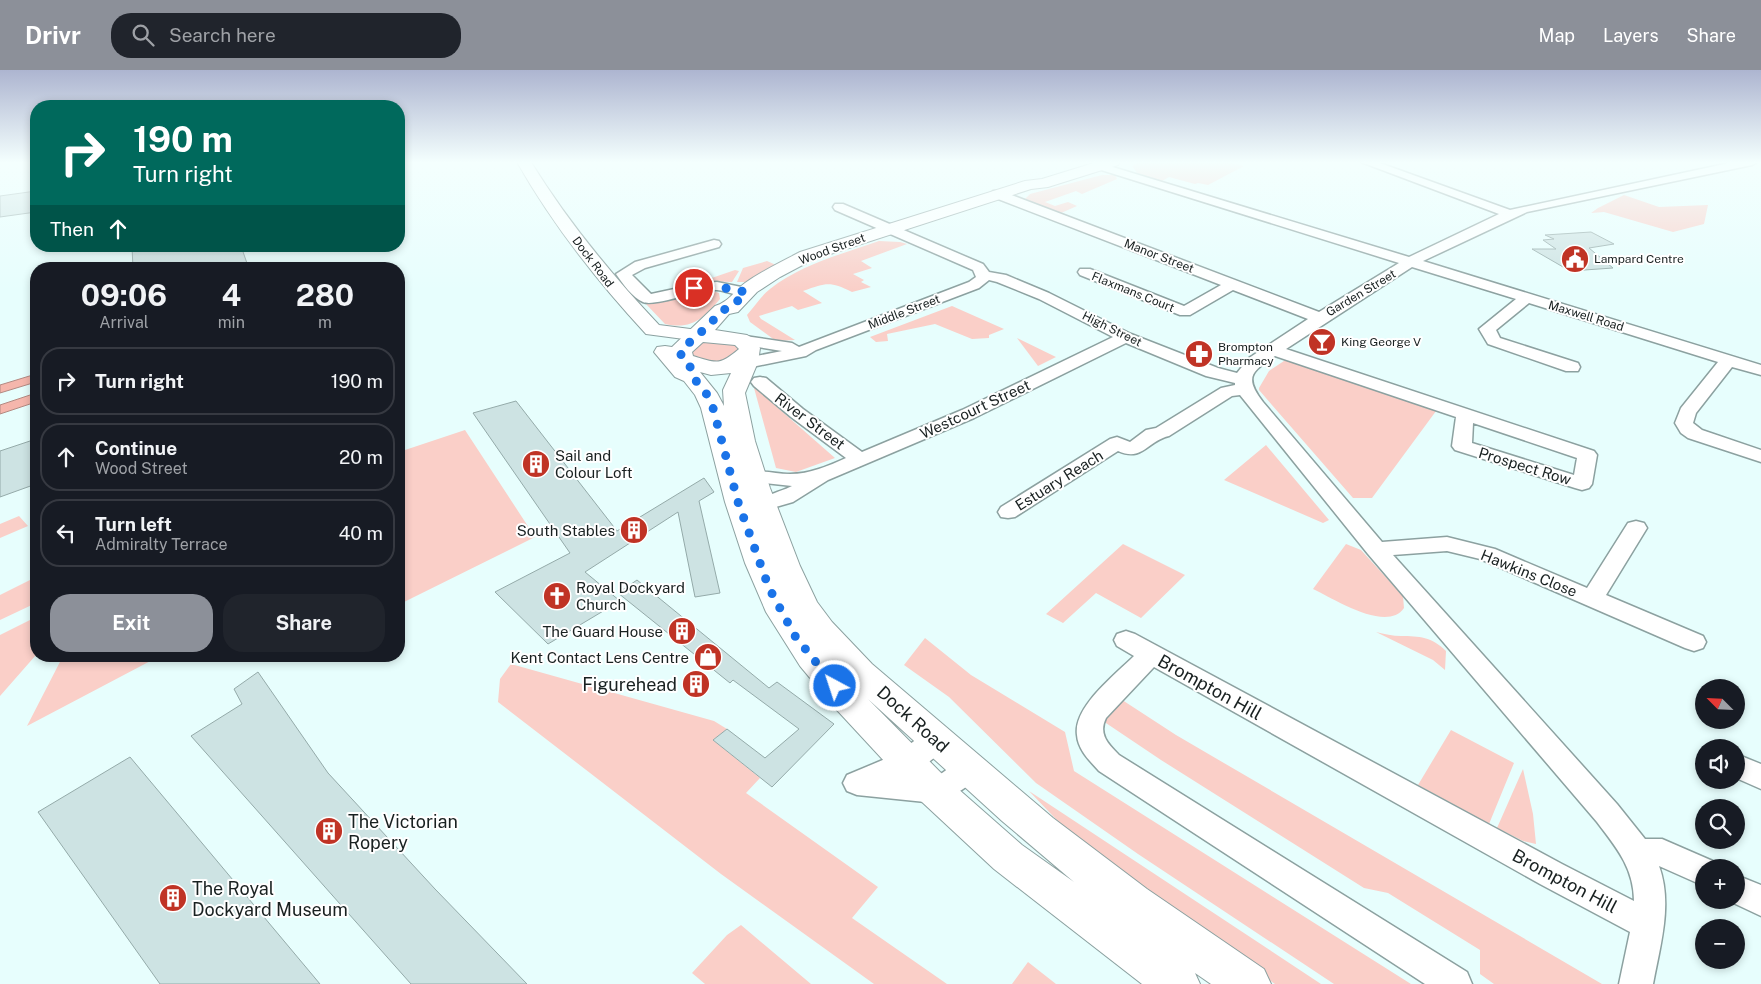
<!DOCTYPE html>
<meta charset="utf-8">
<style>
body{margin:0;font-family:"Public Sans",sans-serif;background:#20242c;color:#f1f3f6;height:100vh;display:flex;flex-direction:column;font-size:19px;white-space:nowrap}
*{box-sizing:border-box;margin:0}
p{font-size:16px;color:#9ea1a6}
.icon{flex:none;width:28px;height:28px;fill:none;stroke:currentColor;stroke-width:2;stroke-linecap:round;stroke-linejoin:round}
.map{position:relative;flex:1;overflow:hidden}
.details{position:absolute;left:30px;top:192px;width:375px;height:400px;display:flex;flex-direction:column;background:#171b24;border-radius:20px;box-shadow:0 2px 8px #0003}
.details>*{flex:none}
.top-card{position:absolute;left:30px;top:30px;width:375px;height:152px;border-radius:20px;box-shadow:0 2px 8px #0003;background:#00695c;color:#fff;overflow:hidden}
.needle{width:32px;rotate:294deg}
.fabs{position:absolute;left:1695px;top:609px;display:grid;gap:10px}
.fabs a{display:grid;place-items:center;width:50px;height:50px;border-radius:50%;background:#171b24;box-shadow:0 2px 8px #0003;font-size:25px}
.pin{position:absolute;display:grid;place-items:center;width:42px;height:42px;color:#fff;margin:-21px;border:2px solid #fff;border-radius:50%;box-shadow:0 1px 5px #0007}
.me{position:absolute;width:55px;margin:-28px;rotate:320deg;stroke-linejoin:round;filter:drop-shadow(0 0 4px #0008)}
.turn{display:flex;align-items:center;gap:18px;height:105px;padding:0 20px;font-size:22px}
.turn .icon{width:65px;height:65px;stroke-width:2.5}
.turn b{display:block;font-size:35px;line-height:42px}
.then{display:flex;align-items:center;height:48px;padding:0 20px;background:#0003;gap:10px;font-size:19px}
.eta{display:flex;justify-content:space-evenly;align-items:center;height:85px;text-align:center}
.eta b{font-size:30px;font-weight:700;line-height:35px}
.cta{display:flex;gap:10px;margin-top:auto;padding:10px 20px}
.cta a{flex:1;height:58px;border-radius:20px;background:#8c9099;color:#fff;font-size:20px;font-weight:700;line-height:58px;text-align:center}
.cta a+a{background:#20242c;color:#f1f3f6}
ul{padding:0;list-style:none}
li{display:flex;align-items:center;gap:15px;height:68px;margin:0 10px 8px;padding:0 10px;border:2px solid #363941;border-radius:20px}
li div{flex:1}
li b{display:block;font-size:19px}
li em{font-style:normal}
header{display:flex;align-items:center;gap:30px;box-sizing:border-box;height:70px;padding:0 25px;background:#8c9099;color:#fff}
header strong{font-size:24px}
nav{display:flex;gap:28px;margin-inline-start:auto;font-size:18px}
.search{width:350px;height:45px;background:#20242c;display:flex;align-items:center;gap:12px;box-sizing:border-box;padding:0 18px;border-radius:20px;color:#9ea1a6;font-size:19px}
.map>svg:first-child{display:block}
</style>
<header>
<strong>Drivr</strong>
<div class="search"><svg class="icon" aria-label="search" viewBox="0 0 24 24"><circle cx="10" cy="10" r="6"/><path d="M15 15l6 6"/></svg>Search here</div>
<nav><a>Map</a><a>Layers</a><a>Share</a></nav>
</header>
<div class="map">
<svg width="1761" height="914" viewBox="0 0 1761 914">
<rect width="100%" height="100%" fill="#e7fefd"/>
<path fill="#facfc8" d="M 1138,92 L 1229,92 L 1244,96 L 1208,115 L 1198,113 L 1195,114 L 1169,107 L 1162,111 L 1138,104 L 1132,96 Z
M 1102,105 L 1115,105 L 1117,109 L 1082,124 L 1076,121 L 1045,132 L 1055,136 L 1068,132 L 1077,136 L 1061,143 L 1025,129 L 1030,124 Z
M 1624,125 L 1659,137 L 1708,135 L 1704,154 L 1673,162 L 1604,142 L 1591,143 L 1598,138 Z
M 879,171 L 900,172 L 907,174 L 861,191 L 872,198 L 853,204 L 864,210 L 861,212 L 871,217 L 852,222 C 829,211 827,213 803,221 L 822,233 L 798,240 L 792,236 L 759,246 L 761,249 L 795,270 L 776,271 L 750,252 L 747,245 C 755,236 762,225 770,219 C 802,194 842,184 879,171 Z
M 767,191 L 776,195 L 745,212 L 737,212 L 743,198 Z
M 735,200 L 739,201 L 732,212 L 703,211 Z
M 710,220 L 719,223 L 720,229 C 703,248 693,260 665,254 L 645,233 Z
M 952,236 L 1004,259 L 989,265 L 989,268 L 972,269 L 935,254 L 887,264 L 888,271 L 876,272 L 870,267 Z
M 1017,268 L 1056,287 L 1038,296 Z
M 706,271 L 734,273 L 739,280 L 737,284 L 718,293 L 695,290 L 690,280 Z
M 1290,287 L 1439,337 L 1372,428 L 1353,428 L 1259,320 L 1259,318 L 1269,301 Z
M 760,312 L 778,338 L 835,388 L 796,402 L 776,398 L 754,318 Z
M 465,360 L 535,467 L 404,532 L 399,530 L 399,382 Z
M 1266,375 L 1329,450 L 1323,453 L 1224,410 Z
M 19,446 L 28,456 L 0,468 L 0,454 Z
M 1123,474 L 1185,505 L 1141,548 L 1096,523 L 1063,553 L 1046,544 Z
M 1346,474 L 1361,480 L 1403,526 L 1404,538 C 1387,563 1334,529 1313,519 Z
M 36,507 L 36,533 L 0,550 L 0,525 Z
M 36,547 L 36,585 L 0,626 L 0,565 Z
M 1376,562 C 1384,564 1393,566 1401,566 C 1419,566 1432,567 1446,581 L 1445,600 L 1433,590 Z
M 925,568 L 971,605 L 1065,662 L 1074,701 L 1411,914 L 1334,914 L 1138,784 L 1036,713 L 949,627 L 904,595 Z
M 63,586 L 158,586 L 158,587 L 27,656 Z
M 511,594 L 714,651 L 727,659 L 713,670 L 760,708 L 746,723 L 878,817 L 852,848 L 947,914 L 874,914 L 721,804 L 498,632 L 500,609 Z
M 1113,624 L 1176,665 L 1602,914 L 1494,914 L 1480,904 L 1480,880 L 1388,823 L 1364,818 L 1161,690 L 1094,645 Z
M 1451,660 L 1514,693 L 1489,754 L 1418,715 Z
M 1523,699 L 1533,744 L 1536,774 L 1523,771 L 1497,758 Z
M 1029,721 L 1321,914 L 1275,914 L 1167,840 L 1074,768 Z
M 741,855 L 811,914 L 705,914 L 692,903 L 727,865 Z
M 1028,892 L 1056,914 L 1012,914 Z"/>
<path fill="#f5b6ac" stroke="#b38982" d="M 36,304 L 36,312 L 0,323 L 0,315 Z
M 36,323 L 36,332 L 0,344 L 0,335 Z"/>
<path fill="#cde3e3" stroke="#94aaa9" d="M 36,121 L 36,142 L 0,147 L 0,126 Z
M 1591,162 L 1614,174 L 1589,178 L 1613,198 L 1570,201 L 1532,179 L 1556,179 L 1543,170 L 1554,169 L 1545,165 Z
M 132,176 L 241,176 L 249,199 L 133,199 Z
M 516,331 L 617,461 L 704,408 L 714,422 L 699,431 L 720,523 L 695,527 L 678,442 L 585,502 L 620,531 L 548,574 L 495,522 L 570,483 L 473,343 Z
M 36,369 L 36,414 L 0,427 L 0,381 Z
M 637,510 L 769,618 L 777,612 L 834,654 L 772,717 L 713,670 L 727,659 L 765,688 L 799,659 L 733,610 L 730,613 L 618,523 Z
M 258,602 L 328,703 L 435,819 L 527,914 L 411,914 L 191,666 L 242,634 L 234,619 Z
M 130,687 L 320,914 L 160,914 L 38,742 Z"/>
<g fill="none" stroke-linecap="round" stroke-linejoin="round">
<defs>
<path id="minor" d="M 1361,92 L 1377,92 L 1510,140 L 1734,92 L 1757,92 L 1752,95 L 1527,142 L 1423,191 L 1761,295 L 1761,305 L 1732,297 L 1696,343 L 1693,353 L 1702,360 L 1761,380 L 1761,392 L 1688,368 L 1681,363 L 1675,353 L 1681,338 L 1718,292 L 1529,233 L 1496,260 L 1500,268 L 1578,293 L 1580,297 L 1578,301 L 1566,301 L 1488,274 L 1479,259 L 1516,229 L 1412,197 L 1286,279 L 1594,381 L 1597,385 L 1592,414 L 1589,418 L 1582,420 L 1575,418 L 1455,380 L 1452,376 L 1456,347 L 1275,286 C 1251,302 1244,307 1263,332 L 1382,472 L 1447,467 L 1495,479 L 1587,518 L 1628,453 L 1636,451 L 1644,453 L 1647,458 L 1606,525 L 1703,566 L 1706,572 L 1703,578 L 1694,581 L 1685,578 L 1480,489 L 1447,481 L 1393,485 L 1617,734 L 1645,769 L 1662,769 L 1715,792 L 1717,798 L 1704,798 L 1704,816 L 1659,796 C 1673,834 1660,876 1653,914 L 1619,914 L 1630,862 L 1540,814 L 1154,597 L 1106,648 C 1098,664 1108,674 1119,685 L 1467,902 L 1472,914 L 1425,914 L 1099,701 C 1090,691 1078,680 1077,665 C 1073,637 1115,605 1134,586 L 1117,576 L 1114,570 L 1117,564 L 1126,561 L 1135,564 L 1562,794 L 1634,831 C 1634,798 1616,777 1597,752 L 1368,484 L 1240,325 L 1232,326 L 1169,366 C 1147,371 1143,392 1118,381 L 1015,447 L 1008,448 L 1001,447 L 998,442 L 1001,437 L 1110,369 L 1117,367 L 1130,372 L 1146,360 L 1156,358 L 1221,318 L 1235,315 L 1235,313 L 1206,306 L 1126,273 L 974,348 L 828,410 L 793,432 L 762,441 L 755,439 L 752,435 C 756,428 783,421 792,416 L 747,411 L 744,407 L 747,403 C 763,399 775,404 790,404 C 810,404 828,396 846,388 L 791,347 L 754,316 L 751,312 L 754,308 L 760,307 L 766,308 L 803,339 L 862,382 L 962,340 L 1113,267 L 1039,229 L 997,212 L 989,210 L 979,218 L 816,280 L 806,286 L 747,298 L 741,297 L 739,293 L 741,289 L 782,281 L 739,274 L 737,271 L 739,268 L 745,266 L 792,273 L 799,277 L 969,212 L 976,207 L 973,200 L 835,140 L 833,137 L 835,134 L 843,134 L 983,194 L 989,202 L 1006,205 L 1049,223 L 1131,264 L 1218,298 L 1237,303 L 1249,288 L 1308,249 L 1233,220 L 1190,245 L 1180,245 L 1080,205 L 1078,202 L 1080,199 L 1090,199 L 1184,236 L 1221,215 L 993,127 L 991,124 L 993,121 L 1001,121 L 1319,242 L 1399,193 L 1098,99 L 1096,97 L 1102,94 L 1106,95 L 1409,187 L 1499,144 ZM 1473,353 L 1577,388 L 1574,405 L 1472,373 Z
M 714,170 L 719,171 L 721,174 L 719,177 L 645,198 L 632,205 L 651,224 L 702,213 L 717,212 L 751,219 L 753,222 L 751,225 C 740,228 728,221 717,220 C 699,219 655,237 643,232 C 633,228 622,213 616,204 L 635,192 Z
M 936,659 L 946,662 L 950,670 C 941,686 920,699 903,706 C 911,707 924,710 932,708 C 951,702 956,683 979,691 L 983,699 C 975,715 951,727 935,733 L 857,725 L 847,721 L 843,713 L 847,705 L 897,684 L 926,662 Z
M 1741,686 L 1761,694 L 1761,719 L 1736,708 L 1736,688 Z
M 1736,805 L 1761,815 L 1761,846 L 1727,830 L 1736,830 Z"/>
<path id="tertiary" d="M 517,92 L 531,92 C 568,152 611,204 659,255 L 706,261 L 709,265 L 706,269 L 699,271 L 646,264 C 597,211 553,155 517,92 Z"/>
<path id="primary" d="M 1097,92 L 1120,92 L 1118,95 L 1048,117 L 1031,119 L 812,190 L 780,207 L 757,222 L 738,242 L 729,244 L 715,260 L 747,265 L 754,269 L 760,278 L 758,292 L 745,323 L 755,371 L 770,418 L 800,496 L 817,532 L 832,552 L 872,594 L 1053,748 L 1147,819 L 1264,899 L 1271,914 L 1211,914 L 1195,903 L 1200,914 L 1142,914 L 994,799 L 922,732 L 835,638 L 800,596 L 766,542 L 745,493 L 725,432 L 701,338 L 695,325 L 684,311 L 675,307 L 654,282 L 657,277 L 665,276 L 672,277 L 715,236 C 729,232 734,221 745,213 C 762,201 781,192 800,182 L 1025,111 L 1042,109 ZM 703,272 L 735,275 L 739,279 C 719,296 717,293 693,286 L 692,282 ZM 700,302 L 711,305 L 731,303 L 723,320 L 724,336 L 717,323 ZM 868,629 L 1002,751 L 1074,812 L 1022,775 L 948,710 Z"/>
</defs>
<use href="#minor" stroke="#8ca1a0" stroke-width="3"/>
<use href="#tertiary" stroke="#8ca1a0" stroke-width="2"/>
<use href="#primary" stroke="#8ca1a0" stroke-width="2"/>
<use href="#minor" fill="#fff" fill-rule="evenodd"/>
<use href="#tertiary" fill="#fff" fill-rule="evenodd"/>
<use href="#primary" fill="#fff" fill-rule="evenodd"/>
</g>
<linearGradient id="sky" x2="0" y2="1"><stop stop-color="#adb5d0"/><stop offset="0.42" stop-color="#f4fffe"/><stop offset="1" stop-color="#f4fffe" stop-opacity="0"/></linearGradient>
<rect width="1761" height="220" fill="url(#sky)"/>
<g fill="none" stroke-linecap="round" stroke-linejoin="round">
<path stroke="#1a73e8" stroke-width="9" stroke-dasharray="0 16.2" d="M 694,218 L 714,216 L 746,222 L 731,238 L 722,240 L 710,254 L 681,280 L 681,288 C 687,293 693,297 692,306 L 706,323 L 713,338 L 738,432 L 769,518 L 795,566 L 835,616"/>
</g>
<defs>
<symbol id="civic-disc" viewBox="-11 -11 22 22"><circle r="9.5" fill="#c03325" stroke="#fff"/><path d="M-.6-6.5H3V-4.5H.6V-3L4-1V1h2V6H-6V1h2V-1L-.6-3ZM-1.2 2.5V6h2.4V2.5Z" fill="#fff"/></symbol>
<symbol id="bar-disc" viewBox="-11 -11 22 22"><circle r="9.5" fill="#c03325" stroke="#fff"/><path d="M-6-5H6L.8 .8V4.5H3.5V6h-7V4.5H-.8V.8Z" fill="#fff"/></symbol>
<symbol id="pharmacy-disc" viewBox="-11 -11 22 22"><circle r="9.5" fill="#c03325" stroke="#fff"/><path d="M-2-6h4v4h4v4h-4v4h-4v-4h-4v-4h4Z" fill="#fff"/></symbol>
<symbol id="building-disc" viewBox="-11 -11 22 22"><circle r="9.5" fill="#c03325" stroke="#fff"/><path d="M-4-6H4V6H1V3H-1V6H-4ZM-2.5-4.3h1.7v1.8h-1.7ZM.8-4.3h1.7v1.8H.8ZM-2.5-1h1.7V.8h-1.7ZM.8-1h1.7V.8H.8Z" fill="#fff"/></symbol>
<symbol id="church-disc" viewBox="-11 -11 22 22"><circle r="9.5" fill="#c03325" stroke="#fff"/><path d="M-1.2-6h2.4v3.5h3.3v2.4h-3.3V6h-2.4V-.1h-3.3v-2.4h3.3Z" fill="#fff"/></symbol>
<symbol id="shop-disc" viewBox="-11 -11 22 22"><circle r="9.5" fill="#c03325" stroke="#fff"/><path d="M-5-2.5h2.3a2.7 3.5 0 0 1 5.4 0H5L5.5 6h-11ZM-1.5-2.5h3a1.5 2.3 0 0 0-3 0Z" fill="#fff"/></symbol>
</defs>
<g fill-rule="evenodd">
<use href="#civic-disc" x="1559" y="173" width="32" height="32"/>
<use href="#bar-disc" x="1306" y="256" width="32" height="32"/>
<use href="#pharmacy-disc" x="1183" y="268" width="32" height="32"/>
<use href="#building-disc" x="520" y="378" width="32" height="32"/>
<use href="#building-disc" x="618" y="444" width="32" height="32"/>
<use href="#church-disc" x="541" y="510" width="32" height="32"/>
<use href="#building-disc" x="666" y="545" width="32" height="32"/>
<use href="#shop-disc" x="692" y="571" width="32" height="32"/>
<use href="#building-disc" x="680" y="598" width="32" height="32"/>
<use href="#building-disc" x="313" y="745" width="32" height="32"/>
<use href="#building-disc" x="157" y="812" width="32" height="32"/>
</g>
<g text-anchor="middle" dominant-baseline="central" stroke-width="4" stroke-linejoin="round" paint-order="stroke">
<g font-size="12" fill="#192121" stroke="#fff">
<text transform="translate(832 179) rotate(-20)">Wood Street</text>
<text transform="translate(1159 186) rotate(21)">Manor Street</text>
<text transform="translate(593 192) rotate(53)">Dock Road</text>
<text transform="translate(1133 222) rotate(22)">Flaxmans Court</text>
<text transform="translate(1361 223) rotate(-31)">Garden Street</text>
<text transform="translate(904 242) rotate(-21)">Middle Street</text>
<text transform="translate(1586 246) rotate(17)">Maxwell Road</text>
<text transform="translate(1112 259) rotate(26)">High Street</text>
</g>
<g font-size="12" fill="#192121" stroke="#fff" text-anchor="start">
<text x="1594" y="189">Lampard Centre</text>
<text x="1341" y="272">King George V</text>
<text x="1218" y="277">Brompton<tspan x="1218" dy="14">Pharmacy</tspan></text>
</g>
<g font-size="15" fill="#192121" stroke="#fff">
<text transform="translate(975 339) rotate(-25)">Westcourt Street</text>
<text transform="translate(810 351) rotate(37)">River Street</text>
<text transform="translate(1525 396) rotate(17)">Prospect Row</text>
<text transform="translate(1059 410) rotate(-32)">Estuary Reach</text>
<text transform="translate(1529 503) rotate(22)">Hawkins Close</text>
</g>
<g font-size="15" fill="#192121" stroke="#fff" text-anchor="end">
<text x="555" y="385" text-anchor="start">Sail and<tspan x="555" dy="17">Colour Loft</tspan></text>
<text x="615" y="460">South Stables</text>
<text x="576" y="517" text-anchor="start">Royal Dockyard<tspan x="576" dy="17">Church</tspan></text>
<text x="663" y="561">The Guard House</text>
<text x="689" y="587">Kent Contact Lens Centre</text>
</g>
<g font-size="18" fill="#192121" stroke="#fff" text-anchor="start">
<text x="677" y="614" text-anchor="end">Figurehead</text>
<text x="348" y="751">The Victorian<tspan x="348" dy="21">Ropery</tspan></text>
<text x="192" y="818">The Royal<tspan x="192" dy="21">Dockyard Museum</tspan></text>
</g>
<g font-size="18" fill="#192121" stroke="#fff">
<text transform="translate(1210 617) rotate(29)">Brompton Hill</text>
<text transform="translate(913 649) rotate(42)">Dock Road</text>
<text transform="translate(1565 811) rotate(28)">Brompton Hill</text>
</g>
</g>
</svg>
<div class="fabs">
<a><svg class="needle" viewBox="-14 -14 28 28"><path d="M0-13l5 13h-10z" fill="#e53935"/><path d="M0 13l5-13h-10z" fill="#9ea1a6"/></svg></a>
<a><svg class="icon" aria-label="sound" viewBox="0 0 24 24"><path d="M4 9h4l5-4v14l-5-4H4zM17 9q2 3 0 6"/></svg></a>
<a><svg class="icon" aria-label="search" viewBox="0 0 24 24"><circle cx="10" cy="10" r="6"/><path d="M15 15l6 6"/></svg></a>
<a>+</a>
<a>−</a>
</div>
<div class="pin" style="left:694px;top:218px;background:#d93025"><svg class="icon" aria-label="arrive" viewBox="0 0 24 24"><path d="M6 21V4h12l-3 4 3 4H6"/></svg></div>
<svg class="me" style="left:835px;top:616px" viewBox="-20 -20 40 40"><circle r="17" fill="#1a73e8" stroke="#fff" stroke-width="3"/><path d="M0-11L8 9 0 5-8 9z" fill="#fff"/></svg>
<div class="top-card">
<div class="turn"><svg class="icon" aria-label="right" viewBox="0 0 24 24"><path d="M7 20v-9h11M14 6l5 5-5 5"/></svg><div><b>190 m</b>Turn right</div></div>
<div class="then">Then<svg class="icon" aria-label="ahead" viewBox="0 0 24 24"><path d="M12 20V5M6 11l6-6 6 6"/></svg></div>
</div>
<section class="details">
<div class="eta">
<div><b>09:06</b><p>Arrival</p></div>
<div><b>4</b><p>min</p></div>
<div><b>280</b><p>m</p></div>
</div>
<ul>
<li><svg class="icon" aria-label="right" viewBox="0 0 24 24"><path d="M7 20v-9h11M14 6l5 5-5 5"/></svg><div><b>Turn right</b></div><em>190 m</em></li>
<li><svg class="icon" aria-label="ahead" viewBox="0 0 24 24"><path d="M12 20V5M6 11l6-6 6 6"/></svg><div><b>Continue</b><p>Wood Street</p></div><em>20 m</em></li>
<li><svg class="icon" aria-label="left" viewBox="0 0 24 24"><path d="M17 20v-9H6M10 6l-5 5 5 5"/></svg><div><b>Turn left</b><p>Admiralty Terrace</p></div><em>40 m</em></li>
</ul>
<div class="cta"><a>Exit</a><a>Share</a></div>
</section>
</div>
